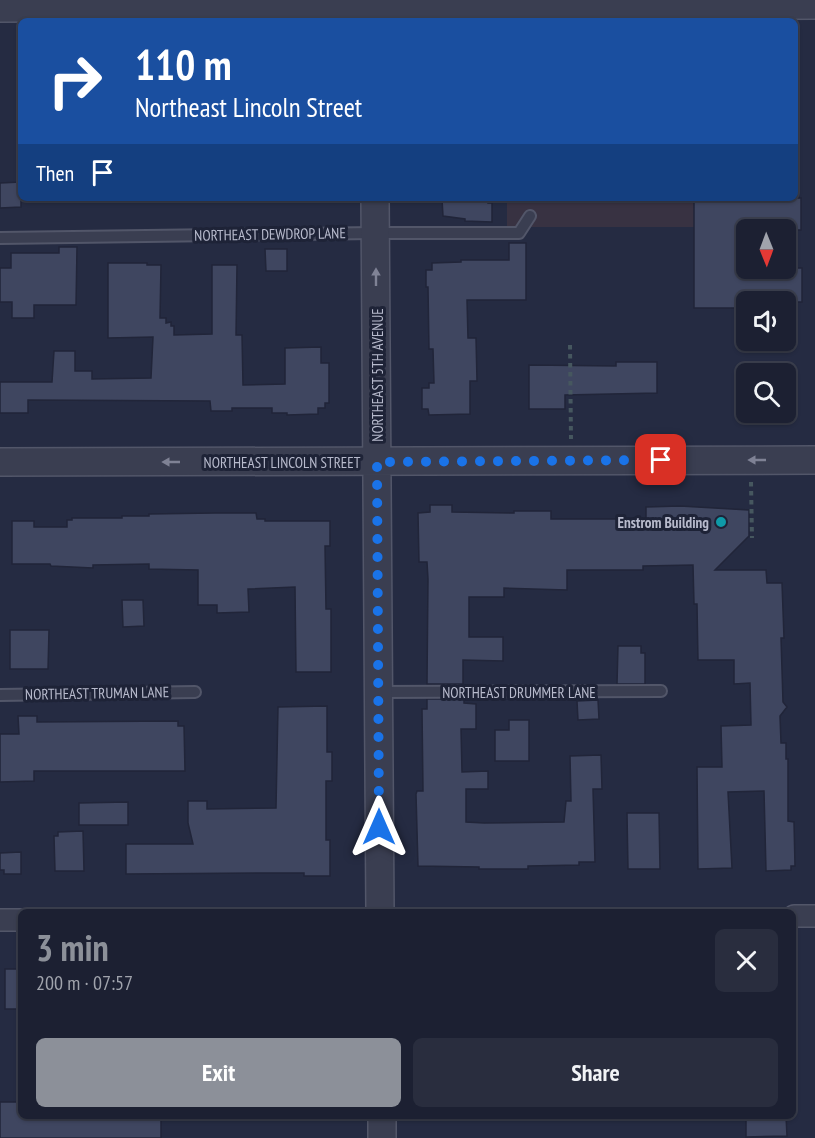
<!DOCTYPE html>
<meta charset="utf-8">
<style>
body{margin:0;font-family:"PT Sans Narrow",sans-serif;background:#292d3e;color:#f1f3f6;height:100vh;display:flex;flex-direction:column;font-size:22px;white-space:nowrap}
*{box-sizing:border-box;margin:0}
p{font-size:20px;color:#a0a3ac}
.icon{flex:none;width:33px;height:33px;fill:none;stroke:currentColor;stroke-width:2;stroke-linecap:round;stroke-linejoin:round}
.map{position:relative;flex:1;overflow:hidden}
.panel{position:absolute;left:18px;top:909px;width:778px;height:210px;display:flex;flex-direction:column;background:#1c2032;border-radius:9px;box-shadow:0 2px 4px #0004,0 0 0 2px #3a3e4d}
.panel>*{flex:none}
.guide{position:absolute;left:18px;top:18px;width:780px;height:183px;border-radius:9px;box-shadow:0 2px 4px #0004,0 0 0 2px #3a3e4d;background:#1a4fa0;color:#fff;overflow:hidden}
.needle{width:39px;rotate:179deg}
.tools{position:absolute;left:736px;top:219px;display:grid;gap:12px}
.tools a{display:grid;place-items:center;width:60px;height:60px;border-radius:9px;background:#1c2032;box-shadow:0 2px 4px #0004,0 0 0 2px #3a3e4d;font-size:30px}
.pin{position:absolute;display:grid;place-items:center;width:51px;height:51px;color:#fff;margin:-26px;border-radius:12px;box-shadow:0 3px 9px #0006}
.me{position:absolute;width:66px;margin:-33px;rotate:0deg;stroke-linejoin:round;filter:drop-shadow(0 0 4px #0008)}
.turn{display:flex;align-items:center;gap:21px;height:126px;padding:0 18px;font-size:27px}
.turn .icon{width:78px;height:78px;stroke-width:2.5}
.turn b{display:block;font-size:42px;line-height:51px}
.then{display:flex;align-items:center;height:57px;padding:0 18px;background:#0003;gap:12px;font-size:22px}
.round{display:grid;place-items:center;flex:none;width:63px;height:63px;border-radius:9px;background:#292d3e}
.headline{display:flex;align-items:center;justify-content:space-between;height:102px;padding:0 18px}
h1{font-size:36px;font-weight:600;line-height:45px;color:#8c9099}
.cta{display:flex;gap:12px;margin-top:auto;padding:12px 18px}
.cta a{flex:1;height:69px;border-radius:9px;background:#8c9099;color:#fff;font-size:24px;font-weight:600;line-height:69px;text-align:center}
.cta a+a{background:#292d3e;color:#f1f3f6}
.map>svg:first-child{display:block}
</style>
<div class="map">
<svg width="815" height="1138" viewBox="0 0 815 1138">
<rect width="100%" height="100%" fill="#252b42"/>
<path fill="#383242" d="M 507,198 L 694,198 L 694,227 L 507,227 Z"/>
<path fill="#3f4660" stroke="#212539" stroke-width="1.5" d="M 21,182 L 21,207 L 0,208 L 0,183 Z
M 694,198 L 801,198 L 801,230 L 747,230 L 747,268 L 802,268 L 802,302 L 747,302 L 747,308 L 694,308 Z
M 442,199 L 488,200 L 488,203 L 492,203 L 492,222 L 465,221 L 465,219 L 443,216 Z
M 509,243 L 526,243 L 526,300 L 467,300 L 468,338 L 476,338 L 477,381 L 470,381 L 470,414 L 429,415 L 428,409 L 422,409 L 422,388 L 429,388 L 429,383 L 434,383 L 433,349 L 429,349 L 428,287 L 426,287 L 426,270 L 432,270 L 432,263 L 461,262 L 461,260 L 509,260 Z
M 59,247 L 77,247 L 76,305 L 34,305 L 34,318 L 12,318 L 12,302 L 0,302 L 0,268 L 11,268 L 11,253 L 59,253 Z
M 265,249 L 287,249 L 287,271 L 266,271 Z
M 108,263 L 147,263 L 147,265 L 161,265 L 160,318 L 166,318 L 166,323 L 171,322 L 171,326 L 174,326 L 174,335 L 212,334 L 212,265 L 237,265 L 236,335 L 242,335 L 243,385 L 285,384 L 285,348 L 321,347 L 321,363 L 329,363 L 329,403 L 325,403 L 325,408 L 318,408 L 318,414 L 287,415 L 287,413 L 272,413 L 272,408 L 232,408 L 232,411 L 211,411 L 210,401 L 28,400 L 28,413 L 0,413 L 0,382 L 52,382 L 54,351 L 75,351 L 75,371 L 92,371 L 92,379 L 151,378 L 153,337 L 108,338 Z
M 616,362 L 657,362 L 657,393 L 565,395 L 565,409 L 529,409 L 529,365 L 616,366 Z
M 430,505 L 452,505 L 452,512 L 514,513 L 514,511 L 551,511 L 551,519 L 646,519 L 646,507 L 680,506 L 749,510 L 749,536 L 715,570 L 766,570 L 767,583 L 782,583 L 784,638 L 781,638 L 783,702 L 787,707 L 780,716 L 781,743 L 786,743 L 786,759 L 788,759 L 788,821 L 794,822 L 795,866 L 791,866 L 791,870 L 766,871 L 764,791 L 728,792 L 732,868 L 698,869 L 697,767 L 722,767 L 721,726 L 751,725 L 750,683 L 734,684 L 734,660 L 698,660 L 697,604 L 694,604 L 693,565 L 643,566 L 643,570 L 567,570 L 567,590 L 504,588 L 504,597 L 469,597 L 469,637 L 503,637 L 503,661 L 463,660 L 463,684 L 427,684 L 428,579 L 427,562 L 419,562 L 418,513 L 430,512 Z
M 215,513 L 256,513 L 257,519 L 265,519 L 265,521 L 330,521 L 330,546 L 325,546 L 326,609 L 331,609 L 331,672 L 296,672 L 295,587 L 248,589 L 249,612 L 217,613 L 217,605 L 198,605 L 198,570 L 149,569 L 149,564 L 93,565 L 93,568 L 51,566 L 50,564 L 12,564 L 12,521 L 34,521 L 34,527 L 67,527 L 67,520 L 72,520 L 72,518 L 122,518 L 122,516 L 149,516 L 149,514 Z
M 122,600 L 143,600 L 144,626 L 123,627 Z
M 10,630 L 49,630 L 48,669 L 10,669 Z
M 618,646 L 641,646 L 641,653 L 645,653 L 645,684 L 617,684 Z
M 427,699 L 464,699 L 464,703 L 476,704 L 476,729 L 461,729 L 462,772 L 488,771 L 488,789 L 466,789 L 466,822 L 484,823 L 564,822 L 566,801 L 571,801 L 570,756 L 601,755 L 602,789 L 593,789 L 595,862 L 579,862 L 579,865 L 528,866 L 528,869 L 479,869 L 479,867 L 418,866 L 416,794 L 417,791 L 423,791 L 422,709 L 427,709 Z
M 598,700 L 599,719 L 578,720 L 577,701 Z
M 327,706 L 327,752 L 332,752 L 332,781 L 326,781 L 326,840 L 330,840 L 330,876 L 304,876 L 304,873 L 259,873 L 126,874 L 126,844 L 193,844 L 188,823 L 188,801 L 207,801 L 207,809 L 276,808 L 278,707 Z
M 18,716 L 37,716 L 37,722 L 178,721 L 178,726 L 184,726 L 185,771 L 34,771 L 34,781 L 0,782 L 0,734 L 19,734 Z
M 509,720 L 529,720 L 529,761 L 495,761 L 495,730 L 509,730 Z
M 128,802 L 128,825 L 79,825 L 79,803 Z
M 627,813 L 659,813 L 660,869 L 628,869 Z
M 83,831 L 84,871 L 55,871 L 54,836 L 58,836 L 58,832 Z
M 21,852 L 21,874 L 4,874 L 4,870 L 0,870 L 0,853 Z
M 5,969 L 21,969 L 21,1009 L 5,1009 Z
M 0,1102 L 21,1102 L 21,1116 L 161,1116 L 161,1138 L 0,1138 Z
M 746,1116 L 786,1116 L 787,1136 L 746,1137 Z"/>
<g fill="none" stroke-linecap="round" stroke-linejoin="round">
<defs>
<path id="service" d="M 0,238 L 375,233 L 519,233 L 530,216
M 378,692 L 661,691
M 0,695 L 195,692"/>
<path id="minor" d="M 794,916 L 815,916
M 0,920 L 21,920"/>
<path id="tertiary" d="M 0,8 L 815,5
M 375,198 L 380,912
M 0,462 L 815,460
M 382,1116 L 382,1138"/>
</defs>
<use href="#service" stroke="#525669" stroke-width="14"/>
<use href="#minor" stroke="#525669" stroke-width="24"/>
<use href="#tertiary" stroke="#525669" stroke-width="30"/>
<path stroke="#46575f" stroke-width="4" stroke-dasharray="4.5 4.5" stroke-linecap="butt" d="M 570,345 L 571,439
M 751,482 L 752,538"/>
<use href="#service" stroke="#3a3e51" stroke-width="10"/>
<use href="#minor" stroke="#3a3e51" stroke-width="21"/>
<use href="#tertiary" stroke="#3a3e51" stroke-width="27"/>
</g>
<defs><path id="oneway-solid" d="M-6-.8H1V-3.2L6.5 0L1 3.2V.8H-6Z" transform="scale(1.5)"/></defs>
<g fill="#7f8295">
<use href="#oneway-solid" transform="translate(376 277) rotate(-90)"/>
<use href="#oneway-solid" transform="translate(757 460) rotate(180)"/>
<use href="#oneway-solid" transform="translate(171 462) rotate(180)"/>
</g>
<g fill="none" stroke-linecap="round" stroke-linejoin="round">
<path stroke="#1a73e8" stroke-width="10" stroke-dasharray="0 18" d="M 379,827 L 377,462 L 661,460"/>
</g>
<circle fill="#0f9aa8" stroke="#1e2337" stroke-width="2" cx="721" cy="522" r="6"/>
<g text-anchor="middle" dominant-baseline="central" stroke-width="6" stroke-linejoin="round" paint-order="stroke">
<g font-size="15" fill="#b7bacc" stroke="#1e2337">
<text transform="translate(270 234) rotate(-1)">NORTHEAST DEWDROP LANE</text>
<text transform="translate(377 375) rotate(-90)">NORTHEAST 5TH AVENUE</text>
<text x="282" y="462">NORTHEAST LINCOLN STREET</text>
<text x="519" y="692">NORTHEAST DRUMMER LANE</text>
<text transform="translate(97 693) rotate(-1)">NORTHEAST TRUMAN LANE</text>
</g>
<g font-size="15" font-weight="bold" fill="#b7bacc" stroke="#1e2337" text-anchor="end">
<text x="709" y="522">Enstrom Building</text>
</g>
</g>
</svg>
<div class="tools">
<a><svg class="needle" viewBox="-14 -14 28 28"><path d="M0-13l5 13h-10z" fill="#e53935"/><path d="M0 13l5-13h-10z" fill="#a0a3ac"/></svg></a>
<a><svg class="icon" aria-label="sound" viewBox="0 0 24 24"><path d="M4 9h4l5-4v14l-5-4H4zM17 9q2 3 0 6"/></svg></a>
<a><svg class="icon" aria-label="search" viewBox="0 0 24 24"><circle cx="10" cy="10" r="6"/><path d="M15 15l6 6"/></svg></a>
</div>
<div class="pin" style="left:661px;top:460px;background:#d93025"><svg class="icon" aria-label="arrive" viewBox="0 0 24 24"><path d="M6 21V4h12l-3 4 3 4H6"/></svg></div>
<svg class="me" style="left:379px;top:827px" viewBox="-20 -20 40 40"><path d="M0-17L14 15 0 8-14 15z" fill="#1a73e8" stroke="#fff" stroke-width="4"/></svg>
<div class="guide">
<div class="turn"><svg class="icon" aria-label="right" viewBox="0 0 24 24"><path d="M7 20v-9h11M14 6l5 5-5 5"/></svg><div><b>110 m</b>Northeast Lincoln Street</div></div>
<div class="then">Then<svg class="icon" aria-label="arrive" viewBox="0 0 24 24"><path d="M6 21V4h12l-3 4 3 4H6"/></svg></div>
</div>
<section class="panel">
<div class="headline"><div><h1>3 min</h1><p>200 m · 07:57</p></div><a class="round"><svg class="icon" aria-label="close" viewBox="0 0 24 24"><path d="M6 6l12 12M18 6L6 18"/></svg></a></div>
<div class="cta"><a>Exit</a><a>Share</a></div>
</section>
</div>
